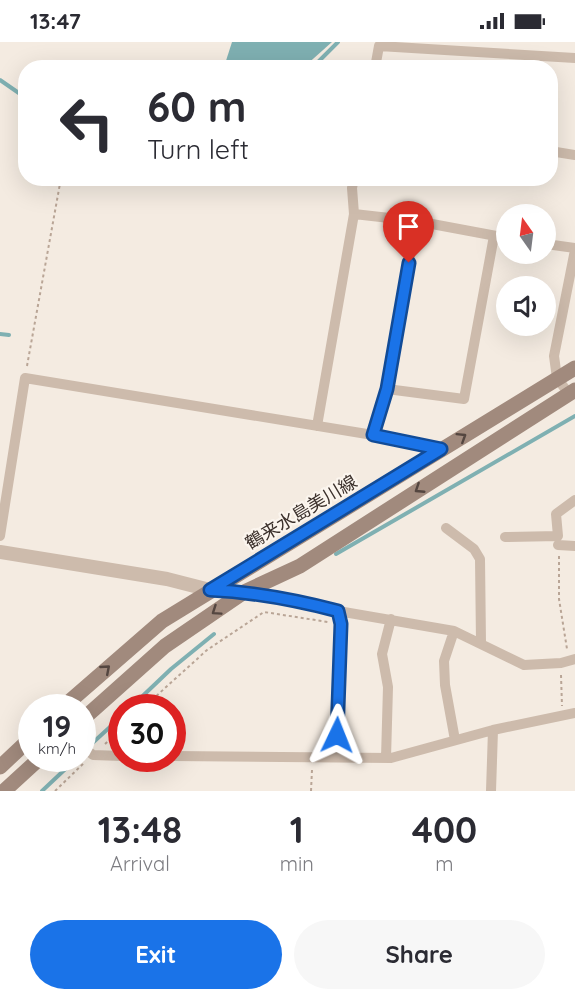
<!DOCTYPE html>
<meta charset="utf-8">
<style>
body{margin:0;font-family:Quicksand,"Noto Sans JP",sans-serif;background:#f7f7f7;color:#2b2b33;height:100vh;display:flex;flex-direction:column;font-size:22px;white-space:nowrap}
*{box-sizing:border-box;margin:0}
p{font-size:20px;color:#7c7c81}
.icon{flex:none;width:33px;height:33px;fill:none;stroke:currentColor;stroke-width:2;stroke-linecap:round;stroke-linejoin:round}
.map{position:relative;height:749px;overflow:hidden}
.side{display:flex;flex-direction:column;background:#fff;flex:1}
.side>*{flex:none}
.top-card{position:absolute;left:18px;top:18px;width:540px;height:126px;border-radius:24px;box-shadow:0 6px 24px #0002;background:#fff;color:#2b2b33;overflow:hidden}
.needle{width:39px;rotate:346deg}
.controls{position:absolute;left:496px;top:162px;display:grid;gap:12px}
.controls a{display:grid;place-items:center;width:60px;height:60px;border-radius:50%;background:#fff;box-shadow:0 6px 24px #0002;font-size:30px}
.speed{position:absolute;left:18px;top:652px;display:flex;gap:12px;font-size:30px;font-weight:700;text-align:center}
.speed>*{display:grid;place-content:center;width:78px;height:78px;border-radius:50%;background:#fff;box-shadow:0 6px 24px #0002;line-height:1}
.speed small{font-size:15px;font-weight:400}
.speed .limit{border:9px solid #d22;background:#fff;color:#111}
.pin{position:absolute;display:grid;place-items:center;width:51px;height:51px;color:#fff;margin:-62px -26px;border-radius:50% 50% 50% 0;rotate:-45deg;box-shadow:0 0 6px #0007}
.pin .icon{rotate:45deg}
.me{position:absolute;width:66px;margin:-33px;rotate:2deg;stroke-linejoin:round;filter:drop-shadow(0 0 4px #0008)}
.turn{display:flex;align-items:center;gap:21px;height:126px;padding:0 30px;font-size:27px}
.turn .icon{width:78px;height:78px;stroke-width:2.5}
.turn b{display:block;font-size:42px;line-height:51px}
.eta{display:flex;justify-content:space-evenly;align-items:center;height:102px;text-align:center}
.eta b{font-size:36px;font-weight:700;line-height:42px}
.cta{display:flex;gap:12px;margin-top:auto;padding:12px 30px}
.cta a{flex:1;height:69px;border-radius:36px;background:#1a73e8;color:#fff;font-size:24px;font-weight:700;line-height:69px;text-align:center}
.cta a+a{background:#f7f7f7;color:#2b2b33}
.status{display:flex;justify-content:space-between;align-items:center;height:42px;padding:0 30px;background:#fff;direction:ltr}
.status svg{height:16px;fill:currentColor}
.map>svg:first-child{display:block}
</style>
<div class="status"><b>13:47</b><svg viewBox="0 0 49 12"><path d="M0 12V9h3v3zM5 12V6h3v6zM10 12V3h3v9zM15 12V0h3v12zM26 1h20v11H26zM47 4h2v5h-2z"/></svg></div>
<div class="map">
<svg width="575" height="749" viewBox="0 0 575 749">
<rect width="100%" height="100%" fill="#f4ebe1"/>
<path fill="#7fb0b2" d="M 232,0 L 332,0 L 304,25 L 224,25 Z"/>
<g fill="none" stroke-linecap="round" stroke-linejoin="round">
<path stroke="#7fb0b2" stroke-width="4" d="M 312,26 L 338,0
M 0,38 L 26,56
M 0,292 L 9,293
M 336,512 L 575,374
M 130,666 L 171,627 L 214,592
M 87,706 L 122,674
M 42,749 L 76,717"/>
<path stroke="#b9a596" stroke-width="2" stroke-dasharray="3 3" stroke-linecap="butt" d="M 27,324 L 61,136
M 559,514 L 559,557 L 567,607
M 561,633 L 562,664
M 143,666 L 207,608 L 264,570 L 328,580
M 105,702 L 122,686
M 55,749 L 85,720
M 311,749 L 312,728"/>
<path stroke="#cdbbac" stroke-width="10" d="M 375,26 L 379,4 L 575,16
M 550,109 L 575,113
M 354,172 L 416,179 L 507,196
M 546,202 L 575,206
M 387,347 L 464,357 L 494,194
M 569,352 L 557,336 L 554,314 L 575,208
M 317,384 L 354,172 L 352,146 L 354,136
M 373,393 L 387,347 L 416,179
M 446,486 L 474,507 L 480,517 L 481,601
M 0,494 L 25,336 L 373,393 L 441,407
M 505,495 L 558,494 L 556,472 L 575,458
M 558,503 L 575,504
M 214,548 L 244,550 L 295,558 L 338,569 L 454,589 L 524,623 L 561,621 L 575,617
M 454,589 L 444,619 L 445,643 L 455,698
M 82,704 L 93,713 L 122,714
M 172,714 L 391,716 L 493,688 L 575,671
M 336,715 L 341,582 L 338,569
M 386,716 L 388,645 L 382,612 L 391,577
M 491,749 L 493,688"/>
<path stroke="#cdbbac" stroke-width="14" d="M 0,510 L 167,537 L 210,548"/>
<path stroke="#a18a7d" stroke-width="15" d="M 62,666 L 162,579 L 575,326
M 82,678 L 165,604 L 244,550 L 300,524 L 575,348
M 0,725 L 32,695
M 4,749 L 39,717"/>
</g>
<defs><path id="oneway-chevron" d="M-2-3.5L2.5 0L-2 3.5" fill="none" stroke-width="1.6" stroke-linecap="round" stroke-linejoin="round" transform="scale(1.5)"/></defs>
<g stroke="#544640">
<use href="#oneway-chevron" transform="translate(462 395) rotate(-32)"/>
<use href="#oneway-chevron" transform="translate(419 447) rotate(147)"/>
<use href="#oneway-chevron" transform="translate(216 569) rotate(146)"/>
<use href="#oneway-chevron" transform="translate(106 627) rotate(-41)"/>
</g>
<g fill="none" stroke-linecap="round" stroke-linejoin="round">
<defs>
<path id="route" d="M 337,693 L 341,582 L 338,569 C 296,558 254,550 210,548 L 441,407 L 373,393 L 387,347 L 409,221"/>
</defs>
<use href="#route" stroke="#114b97" stroke-width="15"/>
<use href="#route" stroke="#1a73e8" stroke-width="10"/>
</g>
<g text-anchor="middle" dominant-baseline="central" stroke-width="4.5" stroke-linejoin="round" paint-order="stroke">
<g font-size="18" fill="#3b302b" stroke="#fbf5ee">
<text transform="translate(301 470) rotate(-31)">鶴来水島美川線</text>
</g>
</g>
</svg>
<div class="controls">
<a><svg class="needle" viewBox="-14 -14 28 28"><path d="M0-13l5 13h-10z" fill="#e53935"/><path d="M0 13l5-13h-10z" fill="#7c7c81"/></svg></a>
<a><svg class="icon" aria-label="sound" viewBox="0 0 24 24"><path d="M4 9h4l5-4v14l-5-4H4zM17 9q2 3 0 6"/></svg></a>
</div>
<div class="speed"><div>19<small>km/h</small></div><div class="limit">30</div></div>
<div class="pin" style="left:409px;top:221px;background:#d93025"><svg class="icon" aria-label="arrive" viewBox="0 0 24 24"><path d="M6 21V4h12l-3 4 3 4H6"/></svg></div>
<svg class="me" style="left:337px;top:693px" viewBox="-20 -20 40 40"><path d="M0-17L14 15 0 8-14 15z" fill="#1a73e8" stroke="#fff" stroke-width="4"/></svg>
<div class="top-card">
<div class="turn"><svg class="icon" aria-label="left" viewBox="0 0 24 24"><path d="M17 20v-9H6M10 6l-5 5 5 5"/></svg><div><b>60 m</b>Turn left</div></div>
</div>
</div>
<section class="side">
<div class="eta">
<div><b>13:48</b><p>Arrival</p></div>
<div><b>1</b><p>min</p></div>
<div><b>400</b><p>m</p></div>
</div>
<div class="cta"><a>Exit</a><a>Share</a></div>
</section>
